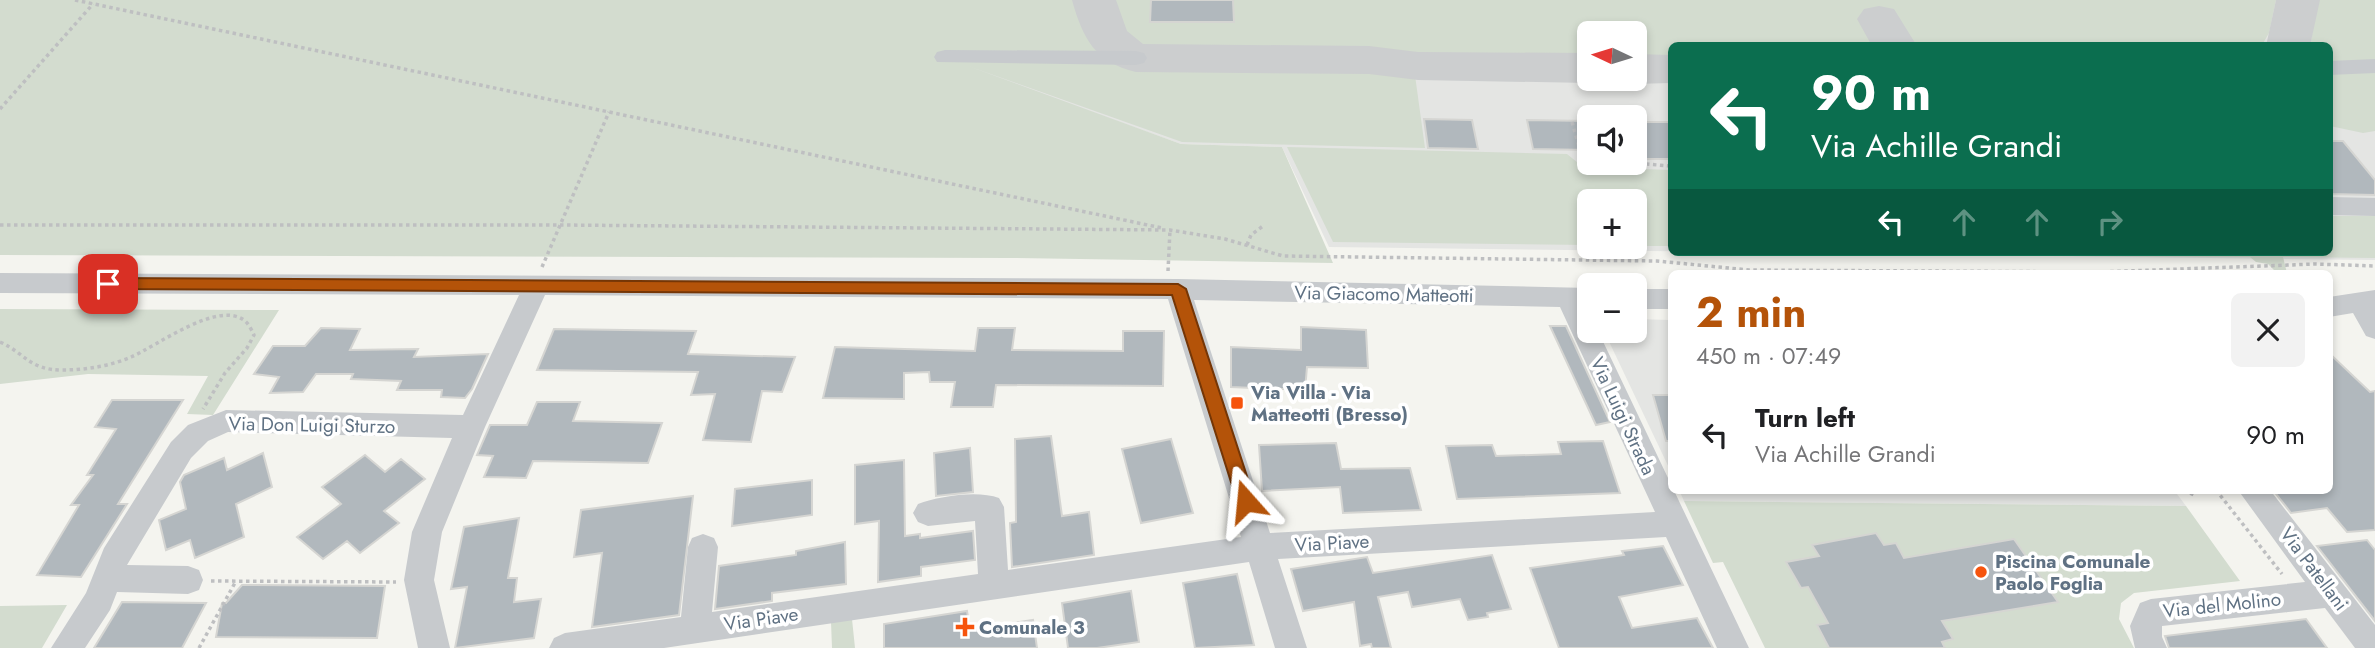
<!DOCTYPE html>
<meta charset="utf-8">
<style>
body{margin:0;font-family:Jost,sans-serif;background:#f2f2f2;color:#202124;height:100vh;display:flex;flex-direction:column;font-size:26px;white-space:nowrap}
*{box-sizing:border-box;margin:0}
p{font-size:23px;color:#757577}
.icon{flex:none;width:38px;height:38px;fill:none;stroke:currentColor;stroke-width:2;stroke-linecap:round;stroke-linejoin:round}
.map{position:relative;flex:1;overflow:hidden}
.sheet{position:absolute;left:1668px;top:270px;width:665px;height:224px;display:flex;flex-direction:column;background:#fff;border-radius:10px;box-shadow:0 4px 10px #0003}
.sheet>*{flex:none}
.hud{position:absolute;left:1668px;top:42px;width:665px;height:214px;border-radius:10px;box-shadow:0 4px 10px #0003;background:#0b6e4f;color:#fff;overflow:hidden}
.needle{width:46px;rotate:274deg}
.tools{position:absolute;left:1577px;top:21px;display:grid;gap:14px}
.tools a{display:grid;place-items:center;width:70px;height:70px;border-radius:10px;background:#fff;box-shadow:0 4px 10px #0003;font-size:35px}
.pin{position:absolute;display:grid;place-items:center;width:60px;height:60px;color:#fff;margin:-30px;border-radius:14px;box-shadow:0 4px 10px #0006}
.me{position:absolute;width:77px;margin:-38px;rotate:342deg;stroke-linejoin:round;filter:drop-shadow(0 0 5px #0008)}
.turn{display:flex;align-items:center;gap:24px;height:147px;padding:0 28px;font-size:32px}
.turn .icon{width:91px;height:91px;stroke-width:2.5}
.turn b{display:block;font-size:49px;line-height:60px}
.lanes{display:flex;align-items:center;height:66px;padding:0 28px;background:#0003;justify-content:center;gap:35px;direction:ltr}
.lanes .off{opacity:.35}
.round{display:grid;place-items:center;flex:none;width:74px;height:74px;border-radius:10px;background:#f2f2f2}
.summary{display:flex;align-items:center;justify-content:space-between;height:119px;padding:0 28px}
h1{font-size:42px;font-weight:700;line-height:52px;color:#b45309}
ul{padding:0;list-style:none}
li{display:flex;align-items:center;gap:21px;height:91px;padding:0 28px}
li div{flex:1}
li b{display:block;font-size:26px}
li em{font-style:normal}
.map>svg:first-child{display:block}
</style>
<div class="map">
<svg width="2375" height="648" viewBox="0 0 2375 648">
<rect width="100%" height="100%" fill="#f4f4ef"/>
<path fill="#e4e5e3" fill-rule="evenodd" d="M 829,0 L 2375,0 L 2375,260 L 1329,247 L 1282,147 L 1181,144 L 935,56 ZM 1589,33 L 1634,33 L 1634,79 L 1589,79 ZM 1671,46 L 2329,46 L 2329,252 L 1671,252 ZM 1589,117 L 1634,117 L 1634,163 L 1589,163 ZM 1589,201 L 1634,201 L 1634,247 L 1589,247 Z
M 1635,319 L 1671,320 L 1671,472 L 1604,331 L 1634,331 Z
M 1679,490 L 2174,490 L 2186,506 L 1684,501 Z"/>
<path fill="#d3dccf" d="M 0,0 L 1085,0 L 1099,55 L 951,60 L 1414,68 L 1425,148 L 1182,142 L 968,66 L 1181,144 L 1282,147 L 1333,263 L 1010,258 L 0,255 Z
M 1101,0 L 2276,0 L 2269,33 L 2262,45 L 1671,46 L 1671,59 L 1635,58 L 1634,33 L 1589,33 L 1589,58 L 1137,53 L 1123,44 Z
M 2318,0 L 2375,0 L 2375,131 L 2363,133 L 2330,126 L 2332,132 L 2329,132 L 2329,46 L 2310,46 Z
M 1287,147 L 1567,154 L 1583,167 L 1671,170 L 1671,246 L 1635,246 L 1634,201 L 1589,201 L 1589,245 L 1333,242 Z
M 2329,216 L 2375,216 L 2375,258 L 2283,257 L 2287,273 L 2277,273 L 2268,264 L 2256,262 L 2250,257 L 2071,256 L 2073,252 L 2329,252 Z
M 0,309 L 279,310 L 213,415 L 187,414 L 208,376 L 88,374 L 0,384 Z
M 1684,501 L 2186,506 L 2240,581 L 2134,593 L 2121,603 L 2119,619 L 2134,648 L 1765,648 L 1723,562 L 1713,563 Z
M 67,605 L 42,648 L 0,648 L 0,606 Z
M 852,619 L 855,648 L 832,648 L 831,622 Z"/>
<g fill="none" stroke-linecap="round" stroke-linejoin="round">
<path fill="#cccecf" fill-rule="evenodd" d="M 1072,0 L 1116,0 L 1127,31 L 1143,44 L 1369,46 L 1418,52 L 1589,53 L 1589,79 L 1603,79 L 1589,83 L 1418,80 L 1369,74 L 1136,72 C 1095,62 1083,39 1072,0 Z
M 2276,0 L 2320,0 L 2310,46 L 2266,46 Z
M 1879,6 L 1894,9 L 1917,46 L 1872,46 L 1857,19 L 1864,9 Z
M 1634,54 L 1671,55 L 1671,83 L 1634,84 L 1618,79 L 1634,79 Z"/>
</g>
<path fill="#b1b8bd" stroke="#d5d5d2" stroke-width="2" d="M 1151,0 L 1233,0 L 1234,22 L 1150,22 Z
M 1424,119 L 1472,120 L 1478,149 L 1428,148 Z
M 1527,120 L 1589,121 L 1589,150 L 1533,149 Z
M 1634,122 L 1671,122 L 1671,159 L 1634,159 Z
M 2329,141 L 2343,141 L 2375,180 L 2375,195 L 2329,194 Z
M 1550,326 L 1566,326 L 1610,422 L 1596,425 Z
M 1301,327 L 1366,330 L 1368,368 L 1307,367 L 1305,390 L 1231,387 L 1231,347 L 1301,350 Z
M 321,328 L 360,329 L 350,350 L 418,349 L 414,357 L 488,354 L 472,389 L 465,398 L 441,397 L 442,390 L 397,390 L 401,381 L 351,379 L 353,374 L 316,374 L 303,392 L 270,393 L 279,377 L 254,374 L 273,346 L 305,346 Z
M 978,328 L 1015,328 L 1012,350 L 1123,351 L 1123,331 L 1164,331 L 1163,386 L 996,385 L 993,407 L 951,407 L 955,382 L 930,382 L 929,372 L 904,373 L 904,399 L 823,398 L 835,347 L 975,351 Z
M 554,329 L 696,331 L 688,354 L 795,357 L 782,392 L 762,391 L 751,442 L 703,440 L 715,394 L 691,395 L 698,372 L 537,370 Z
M 2329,353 L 2370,392 L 2375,391 L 2375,530 L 2347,532 L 2327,508 L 2291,513 L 2273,490 L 2329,490 Z
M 1653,395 L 1671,395 L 1671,441 L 1666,441 Z
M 112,400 L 183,400 L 118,504 L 127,504 L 81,577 L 37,575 L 79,505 L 71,505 L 93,475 L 87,475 L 116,429 L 95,427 Z
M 537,402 L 580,402 L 573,421 L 662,423 L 648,463 L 533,461 L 526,478 L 484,477 L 493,456 L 477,455 L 490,425 L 527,425 Z
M 1051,436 L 1062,516 L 1089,512 L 1094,555 L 1012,567 L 1010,523 L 1016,522 L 1015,439 Z
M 1171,439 L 1193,513 L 1141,523 L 1122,449 Z
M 1603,441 L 1620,493 L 1457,499 L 1446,446 L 1492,445 L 1496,456 L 1561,454 L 1558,442 Z
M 1336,443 L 1341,469 L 1410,468 L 1421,510 L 1343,513 L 1340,487 L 1262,491 L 1259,445 Z
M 970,448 L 973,492 L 936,496 L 934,453 Z
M 263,453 L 272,487 L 236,504 L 244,537 L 195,558 L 190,540 L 166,550 L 159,520 L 186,509 L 180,482 L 184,475 L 224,458 L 227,470 Z
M 365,455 L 385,472 L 401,459 L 425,479 L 384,511 L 399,523 L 360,553 L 347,541 L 323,559 L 297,537 L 341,504 L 322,487 Z
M 904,460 L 905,536 L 920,534 L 920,538 L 973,531 L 975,560 L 921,567 L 921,576 L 878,582 L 879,521 L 855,524 L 855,465 Z
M 812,480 L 812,515 L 732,526 L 735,489 Z
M 693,496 L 679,615 L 592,627 L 602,553 L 574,557 L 581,510 Z
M 519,518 L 508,578 L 517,578 L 514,602 L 541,599 L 534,638 L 455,648 L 467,587 L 451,589 L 464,527 Z
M 1876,533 L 1884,545 L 1896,543 L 1904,558 L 2014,539 L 2058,602 L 1942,621 L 1953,639 L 1942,642 L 1945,648 L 1829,648 L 1817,625 L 1828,623 L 1808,587 L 1801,588 L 1786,562 L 1819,556 L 1812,545 Z
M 2367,540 L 2375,550 L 2375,621 L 2317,546 Z
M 845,542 L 846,584 L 772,593 L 772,601 L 715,609 L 719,566 L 796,555 L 796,551 Z
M 1663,546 L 1683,585 L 1619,597 L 1632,628 L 1697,618 L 1713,648 L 1559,648 L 1530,568 L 1624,555 L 1622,551 Z
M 1492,555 L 1511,609 L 1487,613 L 1488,617 L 1468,620 L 1460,599 L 1412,607 L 1408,592 L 1378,597 L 1391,648 L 1372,648 L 1371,644 L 1360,646 L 1354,602 L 1303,611 L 1291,569 L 1367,557 L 1373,573 Z
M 1237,574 L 1254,645 L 1195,648 L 1183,583 Z
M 242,585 L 385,586 L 377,638 L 216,637 L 222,603 L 226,603 Z
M 1131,591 L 1139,642 L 1097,648 L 1068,648 L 1062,603 Z
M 122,602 L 206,603 L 182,648 L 94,648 Z
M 967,611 L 970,629 L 1033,620 L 1037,648 L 884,648 L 884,624 Z
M 2306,619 L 2327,648 L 2169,648 L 2165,636 Z"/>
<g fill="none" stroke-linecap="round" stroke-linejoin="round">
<path stroke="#bebfc1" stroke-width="3.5" stroke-dasharray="3.5 3.5" stroke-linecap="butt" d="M 75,0 L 1162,228
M 0,109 L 93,4
M 1572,122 L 1582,157 L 1589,161
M 1632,163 L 1671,166
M 0,225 L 559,225 L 1170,230 L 1225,239 L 1283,256 L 1657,261 L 1749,270 L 2099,272 L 2316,264 L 2375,266
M 1247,245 L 1251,235 L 1263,226
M 542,267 L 609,112
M 1168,271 L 1170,230
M 0,342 C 25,353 29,370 62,370 C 86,370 110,366 131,357 C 157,346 219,299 245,321 C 249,324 252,331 254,335 L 247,348 L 225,373 L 203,409
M 2184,490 L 2196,496
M 2216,490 L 2282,574
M 211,581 L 396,582
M 199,648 L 236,581"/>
<path fill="#c7cacd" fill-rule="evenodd" d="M 945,50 L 1136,51 L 1144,53 L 1147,58 L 1144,63 L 1136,65 L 937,62 L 934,57 L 937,52 Z
M 2375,59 L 2375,73 L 2329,75 L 2329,61 Z
M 2329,197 L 2375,198 L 2375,216 L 2329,215 Z
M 0,273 L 1178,279 L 1589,288 L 1589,308 L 1587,308 L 1589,331 L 1598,331 L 1749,648 L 1717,648 L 1666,537 L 1278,559 L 1307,648 L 1275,648 L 1249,562 L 664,648 L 549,648 L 554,638 L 565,633 L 681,617 L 688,547 L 692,538 L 703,534 L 714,538 L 718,547 L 712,612 L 978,574 L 975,521 L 928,526 L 918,522 L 913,513 L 918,504 C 939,496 978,490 999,498 L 1004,507 L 1008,570 L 1241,537 L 1168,299 L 545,295 L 485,427 L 442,532 L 434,580 L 450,648 L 418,648 L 404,580 L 412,532 L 452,438 L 228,432 L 208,441 L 191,458 L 127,565 L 188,566 L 199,570 L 203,580 L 199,590 L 188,594 L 117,592 L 110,610 L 85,648 L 51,648 L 86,593 L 104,548 L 171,442 L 188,425 L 226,410 L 463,415 L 519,295 L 0,293 ZM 1194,300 L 1560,307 L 1655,512 L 1270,533 Z
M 1634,289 L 1671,289 L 1671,309 L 1634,309 Z
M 2375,290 L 2375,339 L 2366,336 L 2353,313 L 2329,317 L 2329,297 Z
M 2238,490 L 2270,490 L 2375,625 L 2375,648 L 2355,648 L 2325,608 L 2162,626 L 2162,637 L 2167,648 L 2135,648 L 2130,626 L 2140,603 L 2151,599 L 2305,582 Z"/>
</g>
<path fill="#b45309" stroke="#753606" stroke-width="2" d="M 108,278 L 1178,284 L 1186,289 L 1255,501 L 1252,506 L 1246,508 L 1240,506 L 1237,501 L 1172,295 L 108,289 L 100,284 Z"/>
<g fill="#f6540d" stroke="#fff" stroke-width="2.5">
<rect x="1230" y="396" width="14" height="14" rx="3.5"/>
<circle cx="1981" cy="572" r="7"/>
<path d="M961.5 616.5h7v7h7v7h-7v7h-7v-7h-7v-7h7z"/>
</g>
<g text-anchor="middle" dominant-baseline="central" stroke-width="7" stroke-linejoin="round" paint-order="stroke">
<g font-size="19" fill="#5f7183" stroke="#fff">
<text transform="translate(1384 294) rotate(1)">Via Giacomo Matteotti</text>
<text transform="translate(1623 416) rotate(65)">Via Luigi Strada</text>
<text transform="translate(312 425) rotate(1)">Via Don Luigi Sturzo</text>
<text transform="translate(1332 543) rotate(-3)">Via Piave</text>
<text transform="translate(2314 569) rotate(53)">Via Patellani</text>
<text transform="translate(2222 605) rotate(-6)">Via del Molino</text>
<text transform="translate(761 619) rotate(-8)">Via Piave</text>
</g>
<g font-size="19" font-weight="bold" fill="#5f7183" stroke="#fff" text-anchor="start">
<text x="1251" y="392">Via Villa - Via<tspan x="1251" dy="22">Matteotti (Bresso)</tspan></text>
<text x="1995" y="561">Piscina Comunale<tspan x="1995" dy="22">Paolo Foglia</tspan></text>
<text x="979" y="627">Comunale 3</text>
</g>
</g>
</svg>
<div class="tools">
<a><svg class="needle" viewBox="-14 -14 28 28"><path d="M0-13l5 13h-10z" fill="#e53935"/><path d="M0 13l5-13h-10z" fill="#757577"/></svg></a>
<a><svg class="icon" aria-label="sound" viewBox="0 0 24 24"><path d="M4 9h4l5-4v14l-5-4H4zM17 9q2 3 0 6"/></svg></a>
<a>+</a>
<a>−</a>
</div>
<div class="pin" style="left:108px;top:284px;background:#d93025"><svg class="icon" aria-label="arrive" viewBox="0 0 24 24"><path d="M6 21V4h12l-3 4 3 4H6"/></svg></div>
<svg class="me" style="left:1246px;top:501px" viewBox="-20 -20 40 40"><path d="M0-17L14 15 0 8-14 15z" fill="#b45309" stroke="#fff" stroke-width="4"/></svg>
<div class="hud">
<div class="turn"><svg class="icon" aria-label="left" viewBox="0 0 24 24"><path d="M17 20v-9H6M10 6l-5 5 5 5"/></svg><div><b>90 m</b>Via Achille Grandi</div></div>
<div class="lanes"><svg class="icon" aria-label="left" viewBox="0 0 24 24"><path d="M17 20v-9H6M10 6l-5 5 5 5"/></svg><svg class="icon off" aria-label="ahead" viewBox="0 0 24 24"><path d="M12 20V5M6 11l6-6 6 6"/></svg><svg class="icon off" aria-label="ahead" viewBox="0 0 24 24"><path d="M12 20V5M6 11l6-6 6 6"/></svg><svg class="icon off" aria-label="right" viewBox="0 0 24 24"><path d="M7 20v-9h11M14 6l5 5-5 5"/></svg></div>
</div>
<section class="sheet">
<div class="summary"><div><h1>2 min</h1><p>450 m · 07:49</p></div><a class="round"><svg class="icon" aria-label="close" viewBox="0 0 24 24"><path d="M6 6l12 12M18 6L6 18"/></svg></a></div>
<ul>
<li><svg class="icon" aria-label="left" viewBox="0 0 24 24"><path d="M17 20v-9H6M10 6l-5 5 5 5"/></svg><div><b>Turn left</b><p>Via Achille Grandi</p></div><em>90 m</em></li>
</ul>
</section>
</div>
